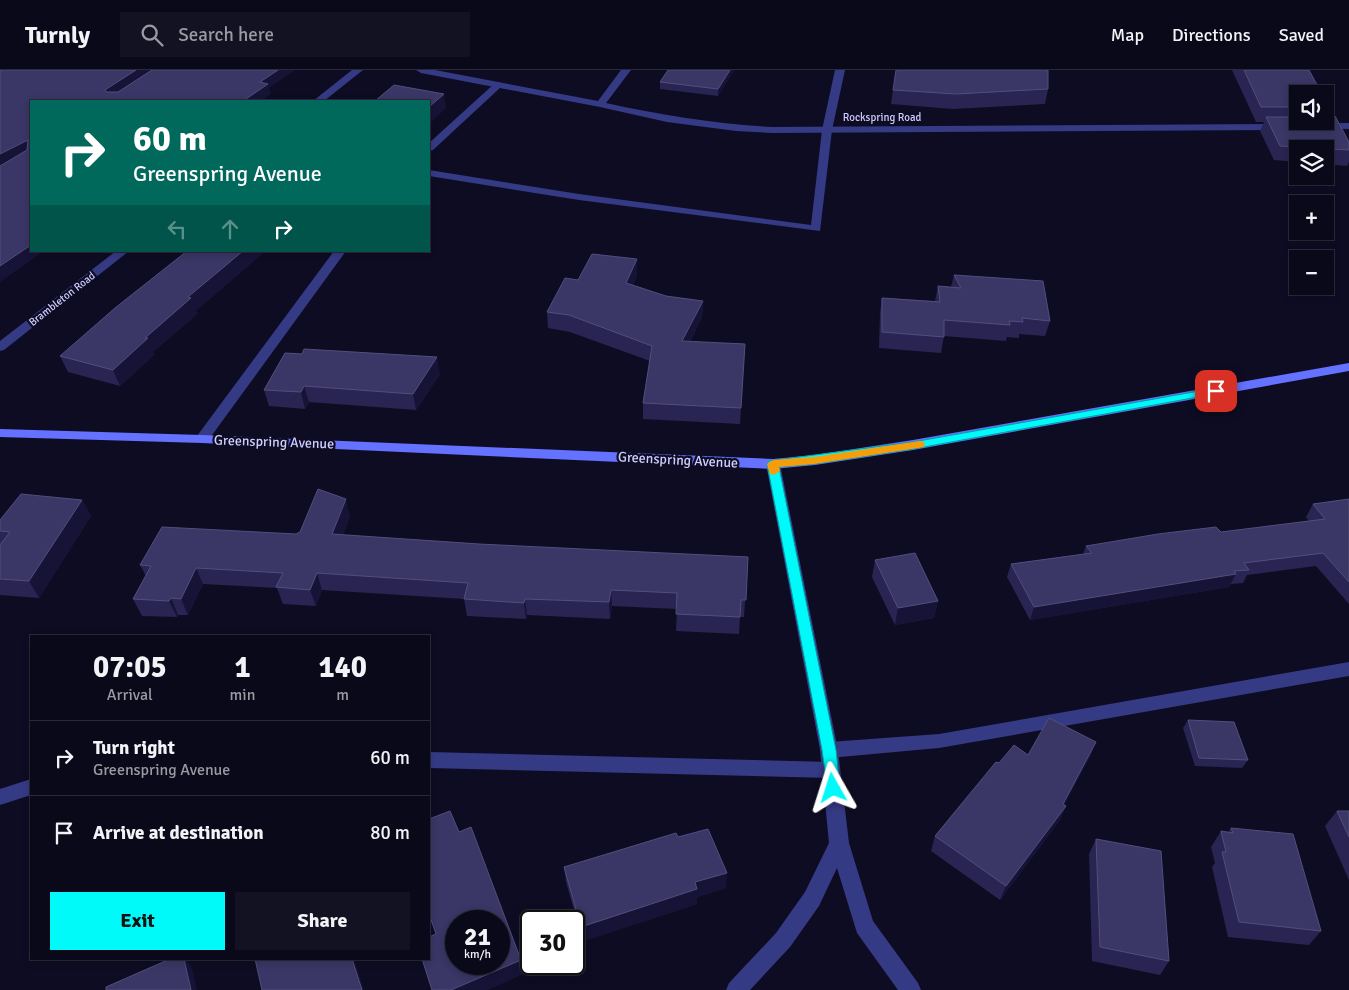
<!DOCTYPE html>
<meta charset="utf-8">
<style>
body{margin:0;font-family:Signika,sans-serif;background:#131223;color:#f1f3f6;height:100vh;display:flex;flex-direction:column;font-size:19px;white-space:nowrap}
*{box-sizing:border-box;margin:0}
p{font-size:16px;color:#999aa2}
.icon{flex:none;width:28px;height:28px;fill:none;stroke:currentColor;stroke-width:2;stroke-linecap:round;stroke-linejoin:round}
.map{position:relative;flex:1;overflow:hidden}
.drawer{position:absolute;left:30px;top:565px;width:400px;height:325px;display:flex;flex-direction:column;background:#0a091a;border-radius:0px;box-shadow:0 2px 8px #0003,0 0 0 1px #2a2a39}
.drawer>*{flex:none}
.hud{position:absolute;left:30px;top:30px;width:400px;height:152px;border-radius:0px;box-shadow:0 2px 8px #0003,0 0 0 1px #2a2a39;background:#00695c;color:#fff;overflow:hidden}
.buttons{position:absolute;left:1289px;top:15px;display:grid;gap:10px}
.buttons a{display:grid;place-items:center;width:45px;height:45px;border-radius:0px;background:#0a091a;box-shadow:0 2px 8px #0003,0 0 0 1px #2a2a39;font-size:25px}
.speed{position:absolute;left:445px;top:840px;display:flex;gap:10px;font-size:25px;font-weight:700;text-align:center}
.speed>*{display:grid;place-content:center;width:65px;height:65px;border-radius:50%;background:#0a091a;box-shadow:0 2px 8px #0003,0 0 0 1px #2a2a39;line-height:1}
.speed small{font-size:12px;font-weight:400}
.speed .limit{border:2px solid #111;border-radius:8px;background:#fff;color:#111}
.pin{position:absolute;display:grid;place-items:center;width:42px;height:42px;color:#fff;margin:-21px;border-radius:10px;box-shadow:0 2px 8px #0006}
.me{position:absolute;width:55px;margin:-28px;rotate:354deg;stroke-linejoin:round;filter:drop-shadow(0 0 4px #0008)}
.turn{display:flex;align-items:center;gap:18px;height:105px;padding:0 20px;font-size:22px}
.turn .icon{width:65px;height:65px;stroke-width:2.5}
.turn b{display:block;font-size:35px;line-height:42px}
.lanes{display:flex;align-items:center;height:48px;padding:0 20px;background:#0003;justify-content:center;gap:25px;direction:ltr}
.lanes .off{opacity:.35}
.eta{display:flex;justify-content:space-evenly;align-items:center;height:85px;text-align:center}
.eta b{font-size:30px;font-weight:800;line-height:35px}
.button{display:flex;gap:10px;margin-top:auto;padding:10px 20px}
.button a{flex:1;height:58px;border-radius:0px;background:#00f9f9;color:#111;font-size:20px;font-weight:800;line-height:58px;text-align:center}
.button a+a{background:#131223;color:#f1f3f6}
ul{padding:0;list-style:none}
li{display:flex;align-items:center;gap:15px;height:75px;padding:0 20px;border-top:1px solid #2a2a39}
li div{flex:1}
li b{display:block;font-size:19px}
li em{font-style:normal}
header{display:flex;align-items:center;gap:30px;box-sizing:border-box;height:70px;padding:0 25px;background:#0a091a;border-bottom:1px solid #2a2a39}
header strong{font-size:24px}
nav{display:flex;gap:28px;margin-inline-start:auto;font-size:18px}
.search{width:350px;height:45px;background:#131223;display:flex;align-items:center;gap:12px;box-sizing:border-box;padding:0 18px;border-radius:0px;color:#999aa2;font-size:19px}
.map>svg:first-child{display:block}
</style>
<header>
<strong>Turnly</strong>
<div class="search"><svg class="icon" aria-label="search" viewBox="0 0 24 24"><circle cx="10" cy="10" r="6"/><path d="M15 15l6 6"/></svg>Search here</div>
<nav><a>Map</a><a>Directions</a><a>Saved</a></nav>
</header>
<div class="map">
<svg width="1349" height="920" viewBox="0 0 1349 920">
<rect width="100%" height="100%" fill="#0e0c23"/>
<g fill="none" stroke-linecap="round" stroke-linejoin="round">
<path fill="#353a85" fill-rule="evenodd" d="M 835,0 L 845,0 L 832,60 L 820,161 L 579,130 L 429,106 L 429,100 L 579,124 L 811,155 L 822,60 Z
M 498,12 L 501,13 L 501,17 L 433,80 L 429,81 L 429,73 L 495,13 Z
M 334,181 L 346,181 L 207,372 L 197,372 L 195,369 L 197,366 Z
M 1349,592 L 1349,606 L 939,678 L 829,688 L 823,685 L 820,680 L 823,675 L 829,672 L 939,664 Z
M 429,682 L 831,692 L 837,695 L 840,700 L 837,705 L 831,708 L 429,698 Z
M 31,709 L 31,725 L 0,735 L 0,719 Z"/>
<path fill="#353a85" fill-rule="evenodd" d="M 352,0 L 363,0 L 324,31 L 313,31 Z
M 416,0 L 435,0 L 598,31 L 621,0 L 631,0 L 606,33 C 661,45 715,54 772,57 L 1282,54 L 1287,57 L 1282,60 L 772,63 L 736,61 L 667,52 L 600,37 L 421,3 Z
M 1320,53 L 1349,53 L 1349,59 L 1317,58 L 1315,56 Z
M 116,181 L 129,181 L 4,280 L 0,281 L 0,271 Z
M 773,389 L 778,391 L 780,394 L 838,680 L 849,773 L 873,851 L 918,913 L 921,920 L 898,920 L 857,863 L 837,798 L 819,836 L 790,877 L 750,920 L 726,920 L 729,913 L 776,863 L 805,822 L 829,773 L 820,680 L 766,394 L 768,391 Z"/>
<path fill="#6571ff" fill-rule="evenodd" d="M 1349,293 L 1349,301 L 913,380 L 815,395 L 773,399 L 202,373 L 0,367 L 0,359 L 202,365 L 773,389 L 815,385 L 913,370 Z"/>
</g>
<path fill="#292452" d="M 734,0 L 718,26 L 660,19 L 660,12 Z
M 1232,0 L 1309,0 L 1298,24 L 1298,51 L 1325,51 L 1325,29 L 1329,37 L 1325,47 L 1349,72 L 1349,92 L 1347,96 L 1325,94 L 1325,79 L 1298,79 L 1298,92 L 1274,90 L 1260,61 L 1264,52 L 1256,52 Z
M 1048,19 L 1045,34 L 953,39 L 891,34 L 893,20 Z
M 637,189 L 637,205 L 633,215 L 666,226 L 703,231 L 702,247 L 690,272 L 745,274 L 740,354 L 643,349 L 643,333 L 650,291 L 570,262 L 548,258 L 547,242 L 578,210 Z
M 954,205 L 1050,251 L 1045,266 L 1019,264 L 1019,268 L 1007,267 L 1006,271 L 944,266 L 941,283 L 879,278 L 880,243 L 882,228 L 935,231 L 938,216 L 951,217 Z
M 196,241 L 197,244 L 153,282 L 154,285 L 120,316 L 68,302 L 60,286 Z
M 285,283 L 440,304 L 416,340 L 309,332 L 305,339 L 269,336 L 264,320 Z
M 1349,429 L 1349,534 L 1316,496 L 1247,505 L 1243,513 L 1231,514 L 1229,517 L 1030,550 L 1007,507 L 1011,494 L 1083,484 L 1086,476 L 1221,462 L 1309,451 L 1306,447 L 1313,434 Z
M 82,430 L 91,446 L 39,528 L 0,525 L 0,450 Z
M 350,446 L 343,465 L 479,474 L 748,487 L 744,547 L 740,547 L 739,564 L 676,561 L 677,539 L 612,536 L 610,549 L 527,545 L 526,549 L 467,546 L 464,529 L 322,520 L 316,536 L 283,534 L 277,518 L 203,514 L 188,545 L 178,545 L 177,547 L 142,546 L 133,529 L 146,506 L 140,495 L 296,464 Z
M 875,490 L 938,531 L 934,548 L 895,555 L 872,507 Z
M 1188,650 L 1248,690 L 1242,698 L 1195,696 L 1183,658 Z
M 1096,672 L 1090,686 L 1064,735 L 1066,736 L 1060,750 L 1000,830 L 931,781 L 935,766 L 999,693 L 1028,685 Z
M 1337,741 L 1349,741 L 1349,810 L 1325,756 Z
M 1231,758 L 1321,861 L 1309,875 L 1228,867 L 1212,797 L 1215,793 L 1211,777 L 1221,761 L 1228,762 Z
M 678,767 L 726,818 L 697,827 L 697,834 L 583,871 L 566,812 L 564,797 Z
M 1096,769 L 1169,891 L 1160,905 L 1092,891 L 1089,784 Z"/>
<path fill="#161337" d="M 136,0 L 156,0 L 109,31 L 105,20 Z
M 278,0 L 295,0 L 269,18 L 271,24 L 261,31 L 243,31 L 260,12 Z
M 730,0 L 734,0 L 718,26 L 718,19 Z
M 444,24 L 446,38 L 429,54 L 429,37 Z
M 28,70 L 31,78 L 0,98 L 0,84 Z
M 31,175 L 31,181 L 44,181 L 0,212 L 0,196 Z
M 243,181 L 266,181 L 196,241 L 197,244 L 153,282 L 154,285 L 120,316 L 113,300 L 145,268 L 188,227 Z
M 637,189 L 637,205 L 626,229 L 626,213 Z
M 703,231 L 702,247 L 682,288 L 682,271 Z
M 437,287 L 440,304 L 416,340 L 413,324 Z
M 304,316 L 309,332 L 305,339 L 301,322 Z
M 346,429 L 350,446 L 337,481 L 332,464 Z
M 82,430 L 91,446 L 39,528 L 29,511 Z
M 196,498 L 203,514 L 188,545 L 181,529 Z
M 317,503 L 322,520 L 316,536 L 310,520 Z
M 1236,504 L 1229,517 L 1030,550 L 1034,537 Z
M 611,520 L 612,536 L 610,549 L 609,532 Z
M 171,528 L 178,545 L 177,547 L 169,531 Z
M 525,529 L 527,545 L 526,549 L 524,533 Z
M 938,531 L 934,548 L 895,555 L 898,538 Z
M 1096,672 L 1090,686 L 1057,748 L 1063,734 Z
M 1066,736 L 1060,750 L 1000,830 L 1006,816 Z
M 727,803 L 726,818 L 697,827 L 697,834 L 583,871 L 581,857 L 695,812 Z
M 184,889 L 186,889 L 192,898 L 197,920 L 191,920 Z
M 352,889 L 354,889 L 364,920 L 362,920 Z
M 521,890 L 524,904 L 488,920 L 451,920 Z"/>
<path fill="#3a3665" stroke="#524e7d" fill-rule="evenodd" d="M 0,0 L 136,0 L 105,20 L 107,22 L 118,22 L 152,0 L 278,0 L 260,12 L 268,14 L 243,31 L 31,31 L 31,175 L 0,196 L 0,96 L 27,80 L 28,70 L 0,84 Z
M 668,0 L 730,0 L 718,19 L 660,12 Z
M 896,0 L 1048,0 L 1048,19 L 956,24 L 893,20 Z
M 1244,0 L 1309,0 L 1322,24 L 1298,24 L 1298,37 L 1261,37 Z
M 394,15 L 444,24 L 429,37 L 429,31 L 375,31 Z
M 1325,29 L 1329,37 L 1325,37 Z
M 1335,46 L 1349,72 L 1349,80 L 1280,76 L 1266,47 L 1298,47 L 1298,51 L 1325,51 L 1325,47 Z
M 187,181 L 243,181 L 188,227 L 191,228 L 145,268 L 148,268 L 113,300 L 60,286 L 115,238 Z
M 592,184 L 637,189 L 626,213 L 666,226 L 703,231 L 682,271 L 745,274 L 741,338 L 643,333 L 652,276 L 569,245 L 547,242 L 565,208 L 578,210 Z
M 954,205 L 1043,211 L 1050,251 L 1022,248 L 1023,252 L 1009,251 L 1010,255 L 944,250 L 944,267 L 882,262 L 882,228 L 940,232 L 938,216 L 961,218 Z
M 304,279 L 437,287 L 413,324 L 304,316 L 301,322 L 264,320 L 285,283 L 302,284 Z
M 318,419 L 346,429 L 332,464 L 479,474 L 748,487 L 746,530 L 741,530 L 740,547 L 676,544 L 677,523 L 611,520 L 609,532 L 525,529 L 524,533 L 464,529 L 468,513 L 317,503 L 310,520 L 276,517 L 283,503 L 196,498 L 181,529 L 171,528 L 169,531 L 133,529 L 151,496 L 140,495 L 162,457 L 296,464 L 300,462 Z
M 21,424 L 82,430 L 29,511 L 0,509 L 0,475 L 10,462 L 0,461 L 0,450 Z
M 1349,429 L 1349,512 L 1323,483 L 1244,493 L 1249,500 L 1234,501 L 1236,504 L 1034,537 L 1011,494 L 1092,483 L 1086,476 L 1158,464 L 1216,457 L 1221,462 L 1325,449 L 1313,434 Z
M 915,483 L 938,531 L 898,538 L 875,490 Z
M 1049,648 L 1096,672 L 1063,734 L 1066,736 L 1006,816 L 935,766 L 996,692 L 999,693 L 1014,675 L 1028,685 Z
M 1188,650 L 1234,652 L 1248,690 L 1199,688 Z
M 450,741 L 459,762 L 471,757 L 521,890 L 451,920 L 432,920 L 422,889 L 429,889 L 429,867 L 436,864 L 429,844 L 429,749 ZM 456,851 L 499,851 L 499,894 L 456,894 Z
M 1337,741 L 1349,741 L 1349,767 Z
M 1231,758 L 1293,764 L 1321,861 L 1239,852 L 1222,782 L 1226,782 L 1221,761 L 1233,763 Z
M 708,759 L 727,803 L 695,812 L 697,819 L 581,857 L 564,797 L 676,763 L 678,767 Z
M 1096,769 L 1161,781 L 1169,891 L 1100,877 Z
M 170,889 L 184,889 L 191,920 L 106,920 L 106,917 Z
M 255,889 L 352,889 L 362,920 L 262,920 Z"/>
<path fill="#00f9f9" stroke="#00a2a2" d="M 1216,318 L 1221,321 L 1220,323 L 913,379 L 814,394 L 779,397 L 836,680 L 840,718 L 838,722 L 833,724 L 828,722 L 822,680 L 767,394 L 769,391 L 913,372 Z"/>
<path fill="#f59e0b" d="M 920,371 L 924,372 L 925,374 L 924,377 L 814,394 L 779,397 L 780,401 L 774,405 L 770,404 L 767,394 L 773,390 L 814,387 Z"/>
<g text-anchor="middle" dominant-baseline="central" stroke-width="4.5" stroke-linejoin="round" paint-order="stroke">
<g font-size="11" fill="#cfceff" stroke="#0e0c23">
<text x="882" y="47">Rockspring Road</text>
<text transform="translate(62 229) rotate(-38)">Brambleton Road</text>
</g>
<g font-size="14" fill="#cfceff" stroke="#0e0c23">
<text transform="translate(274 372) rotate(2)">Greenspring Avenue</text>
<text transform="translate(678 390) rotate(3)">Greenspring Avenue</text>
</g>
</g>
</svg>
<div class="buttons">
<a><svg class="icon" aria-label="sound" viewBox="0 0 24 24"><path d="M4 9h4l5-4v14l-5-4H4zM17 9q2 3 0 6"/></svg></a>
<a><svg class="icon" aria-label="layers" viewBox="0 0 24 24"><path d="M12 4l9 5-9 5-9-5zM3 14l9 5 9-5"/></svg></a>
<a>+</a>
<a>−</a>
</div>
<div class="speed"><div>21<small>km/h</small></div><div class="limit">30</div></div>
<div class="pin" style="left:1216px;top:321px;background:#d93025"><svg class="icon" aria-label="arrive" viewBox="0 0 24 24"><path d="M6 21V4h12l-3 4 3 4H6"/></svg></div>
<svg class="me" style="left:833px;top:718px" viewBox="-20 -20 40 40"><path d="M0-17L14 15 0 8-14 15z" fill="#00f9f9" stroke="#fff" stroke-width="4"/></svg>
<div class="hud">
<div class="turn"><svg class="icon" aria-label="right" viewBox="0 0 24 24"><path d="M7 20v-9h11M14 6l5 5-5 5"/></svg><div><b>60 m</b>Greenspring Avenue</div></div>
<div class="lanes"><svg class="icon off" aria-label="left" viewBox="0 0 24 24"><path d="M17 20v-9H6M10 6l-5 5 5 5"/></svg><svg class="icon off" aria-label="ahead" viewBox="0 0 24 24"><path d="M12 20V5M6 11l6-6 6 6"/></svg><svg class="icon" aria-label="right" viewBox="0 0 24 24"><path d="M7 20v-9h11M14 6l5 5-5 5"/></svg></div>
</div>
<section class="drawer">
<div class="eta">
<div><b>07:05</b><p>Arrival</p></div>
<div><b>1</b><p>min</p></div>
<div><b>140</b><p>m</p></div>
</div>
<ul>
<li><svg class="icon" aria-label="right" viewBox="0 0 24 24"><path d="M7 20v-9h11M14 6l5 5-5 5"/></svg><div><b>Turn right</b><p>Greenspring Avenue</p></div><em>60 m</em></li>
<li><svg class="icon" aria-label="arrive" viewBox="0 0 24 24"><path d="M6 21V4h12l-3 4 3 4H6"/></svg><div><b>Arrive at destination</b></div><em>80 m</em></li>
</ul>
<div class="button"><a>Exit</a><a>Share</a></div>
</section>
</div>
